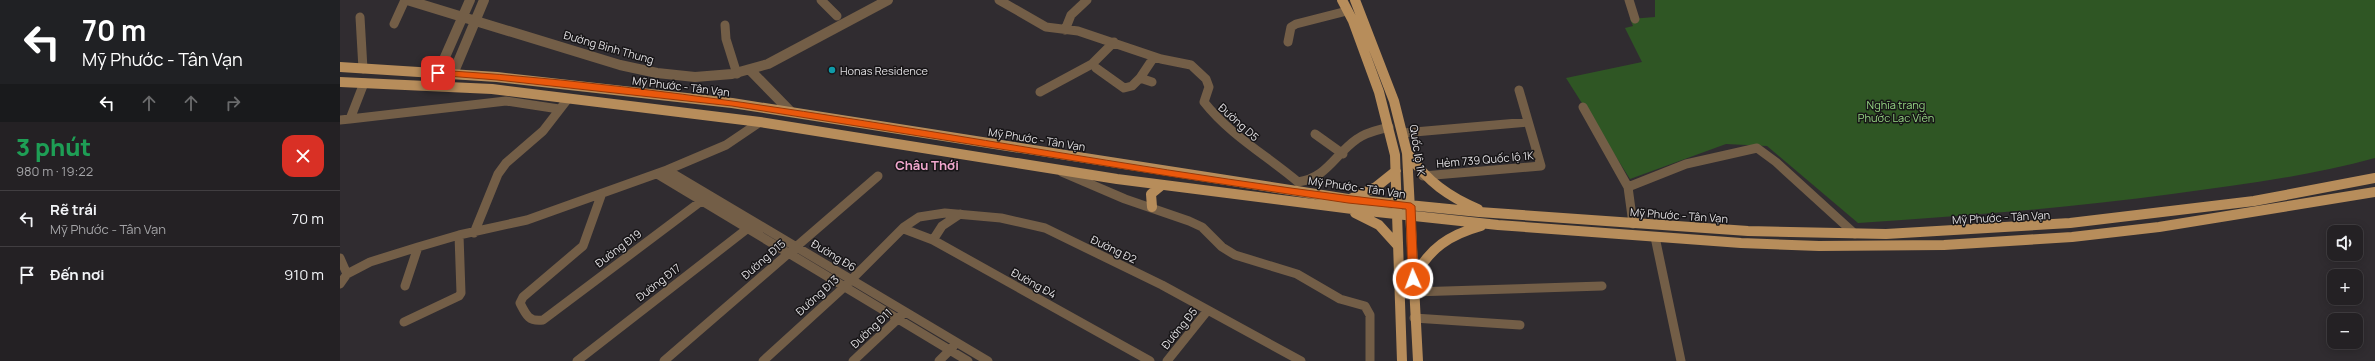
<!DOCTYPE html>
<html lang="vi">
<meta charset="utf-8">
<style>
body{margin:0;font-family:Manrope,sans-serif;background:#2c292c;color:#f1f3f6;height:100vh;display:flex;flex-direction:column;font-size:15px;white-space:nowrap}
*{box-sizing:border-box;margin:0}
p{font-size:13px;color:#a3a3a6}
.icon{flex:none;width:22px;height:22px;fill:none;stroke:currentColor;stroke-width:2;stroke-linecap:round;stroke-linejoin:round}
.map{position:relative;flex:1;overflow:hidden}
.details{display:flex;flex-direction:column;background:#242124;width:340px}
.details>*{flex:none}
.banner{background:#202124;color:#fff;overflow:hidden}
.controls{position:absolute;left:1987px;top:225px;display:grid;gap:8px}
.controls a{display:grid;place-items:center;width:36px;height:36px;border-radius:8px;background:#242124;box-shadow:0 2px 10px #0003,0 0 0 1px #413e41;font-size:20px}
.pin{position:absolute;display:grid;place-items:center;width:34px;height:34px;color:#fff;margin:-17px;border-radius:8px;box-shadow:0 2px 6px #0006}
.me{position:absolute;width:44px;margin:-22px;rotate:358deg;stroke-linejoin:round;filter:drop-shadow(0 0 3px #0008)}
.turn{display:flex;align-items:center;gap:14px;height:84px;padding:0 16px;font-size:18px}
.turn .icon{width:52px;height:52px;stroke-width:2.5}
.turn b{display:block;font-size:28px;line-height:34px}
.lanes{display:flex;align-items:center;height:38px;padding:0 16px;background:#0003;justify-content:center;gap:20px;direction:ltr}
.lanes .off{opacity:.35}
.round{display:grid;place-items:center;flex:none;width:42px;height:42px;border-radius:12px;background:#2c292c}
.head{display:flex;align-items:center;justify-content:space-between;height:68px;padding:0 16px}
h1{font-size:24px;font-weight:800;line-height:30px;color:#1e9e55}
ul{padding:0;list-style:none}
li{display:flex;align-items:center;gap:12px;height:56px;padding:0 16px;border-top:1px solid #413e41}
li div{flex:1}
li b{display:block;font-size:15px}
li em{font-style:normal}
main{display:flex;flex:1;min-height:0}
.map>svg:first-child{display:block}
</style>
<main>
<section class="details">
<div class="banner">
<div class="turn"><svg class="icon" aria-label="left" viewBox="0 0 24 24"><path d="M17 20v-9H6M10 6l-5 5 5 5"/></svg><div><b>70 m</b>Mỹ Phước - Tân Vạn</div></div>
<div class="lanes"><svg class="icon" aria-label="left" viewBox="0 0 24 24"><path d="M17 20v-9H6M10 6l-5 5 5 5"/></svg><svg class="icon off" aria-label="ahead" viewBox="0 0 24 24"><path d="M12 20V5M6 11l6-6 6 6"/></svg><svg class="icon off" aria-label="ahead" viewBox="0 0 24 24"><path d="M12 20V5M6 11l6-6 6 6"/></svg><svg class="icon off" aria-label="right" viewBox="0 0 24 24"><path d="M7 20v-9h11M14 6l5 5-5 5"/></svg></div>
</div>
<div class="head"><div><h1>3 phút</h1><p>980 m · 19:22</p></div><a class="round" style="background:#d93025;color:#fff"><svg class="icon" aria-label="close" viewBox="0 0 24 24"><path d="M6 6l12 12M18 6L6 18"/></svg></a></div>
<ul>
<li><svg class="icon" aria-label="left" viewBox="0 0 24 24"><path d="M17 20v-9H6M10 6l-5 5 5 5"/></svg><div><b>Rẽ trái</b><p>Mỹ Phước - Tân Vạn</p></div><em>70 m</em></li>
<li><svg class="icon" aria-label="arrive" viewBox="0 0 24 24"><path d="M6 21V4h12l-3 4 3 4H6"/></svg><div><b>Đến nơi</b></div><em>910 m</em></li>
</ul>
</section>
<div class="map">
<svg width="2035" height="361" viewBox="0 0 2035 361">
<rect width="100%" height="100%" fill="#302c30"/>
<path fill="#2f5624" d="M 1315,0 L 2035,0 L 2035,158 C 1969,176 1900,185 1832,194 C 1728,208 1623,216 1518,223 L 1427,146 L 1386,144 L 1290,179 L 1226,78 L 1302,62 L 1285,28 L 1293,26 L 1290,19 L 1315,17 Z"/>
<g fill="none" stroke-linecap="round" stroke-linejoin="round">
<path stroke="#735e47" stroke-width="9" d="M 481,0 L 497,16
M 659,0 L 706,27 L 738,31 L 821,59 L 851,65 L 866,79 L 869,87 L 864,102 C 890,135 926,155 958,182 C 987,178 995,154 1017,139 C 1026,132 1038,130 1049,127
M 1289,0 L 1295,19
M 20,17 L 23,69
M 54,24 L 65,0
M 385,25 L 386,39 L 397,74
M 725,30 L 731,15 L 747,0
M 948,42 L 951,27 L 956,24 L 1007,11
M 756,68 L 784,88 L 792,86 L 800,78
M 812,82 L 800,78 L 814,57
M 700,92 L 752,64 L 774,42
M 1243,107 L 1288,187
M 10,119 L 166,101 L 219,109
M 0,120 L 10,119 L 24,83
M 1063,133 L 1188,122
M 975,134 L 1003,154
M 327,170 L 648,361
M 722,172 L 785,199 L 849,221 L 862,227 L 882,247 L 895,255 L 957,274 L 1000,299 L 1025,306 L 1030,315 L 1030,361
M 317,174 L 628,361
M 1083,176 L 1201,166 L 1179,90
M 262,193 L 243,246 L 183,297 L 180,303 C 186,315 189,322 203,320 L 368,196
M 1293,224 L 1288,187 L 1346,164 L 1417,148 L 1436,162 L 1515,234
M 564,229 L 593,240 L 810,361
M 134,233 L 158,174 L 166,163 L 203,131 L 227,100
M 1315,237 L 1341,361
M 593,240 L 602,226 L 620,214
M 0,258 L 7,274 L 0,284
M 7,274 L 30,262 L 78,247
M 65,286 L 78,247 L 119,235 L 187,220 L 327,170 L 386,145 L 420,122
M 1073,292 L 1262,286
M 1074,318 L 1180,325
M 64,322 L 119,296 L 121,293 L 119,235
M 237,361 L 412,225
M 324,361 L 538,176
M 423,361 L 502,289 L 564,227 L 579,217 L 605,213 L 661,218 L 705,228 L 822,285 L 961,361
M 513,361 L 561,316
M 599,361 L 613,347
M 827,361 L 868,310"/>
<path stroke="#735e47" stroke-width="10" d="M 67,0 L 280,65 L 317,73 L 355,77 L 392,74 L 428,64 L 548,0
M 411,71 L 451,112
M 98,73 L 130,0
M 113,74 L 144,0"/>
<path stroke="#b78d5b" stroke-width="10" d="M 1002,0 L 1013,21 L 1039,92 L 1055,155 L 1062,361
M 1015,0 L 1054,101 L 1067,153 L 1078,361
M 0,67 L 157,77 L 392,103 L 1008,199 L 1139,212 L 1408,231 L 1546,234 L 1730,223 L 1914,201 L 2035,178
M 0,82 L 152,89 L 420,122 L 777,179 L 1028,211 L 1158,225 L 1401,243 L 1479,246 L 1604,245 L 1732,237 L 1819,227 L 2035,192
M 1069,155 C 1087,181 1109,197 1138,209
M 1010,199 L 1036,187 L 1056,171
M 812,207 L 811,194 L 822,185
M 1015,213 L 1039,225 L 1058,246
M 1074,277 C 1090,248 1109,235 1141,226"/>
</g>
<path fill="#ea580c" stroke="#983908" d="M 98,70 C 425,90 745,167 1071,203 L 1075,206 L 1078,279 L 1073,283 L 1068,279 L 1066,209 L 1008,203 L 835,177 L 392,106 L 157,80 L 95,75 L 94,73 Z"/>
<circle fill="#0f9aa8" stroke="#171517" stroke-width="1.5" cx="492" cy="70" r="4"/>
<g text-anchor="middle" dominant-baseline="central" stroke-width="3" stroke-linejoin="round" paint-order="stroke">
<g font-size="11" fill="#e0dee1" stroke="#171517">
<text transform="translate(269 47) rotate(16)">Đường Bình Thung</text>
<text transform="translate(341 86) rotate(7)">Mỹ Phước - Tân Vạn</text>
<text transform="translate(899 122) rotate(42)">Đường D5</text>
<text transform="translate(697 139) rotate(9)">Mỹ Phước - Tân Vạn</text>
<text transform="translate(1078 150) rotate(81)">Quốc lộ 1K</text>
<text transform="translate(1145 159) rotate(-5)">Hẻm 739 Quốc lộ 1K</text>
<text transform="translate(1017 187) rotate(8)">Mỹ Phước - Tân Vạn</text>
<text transform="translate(1339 215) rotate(4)">Mỹ Phước - Tân Vạn</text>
<text transform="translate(1661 217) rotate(-3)">Mỹ Phước - Tân Vạn</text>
<text transform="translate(278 248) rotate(-37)">Đường Đ19</text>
<text transform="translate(774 249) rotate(26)">Đường Đ2</text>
<text transform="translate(494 255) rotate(31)">Đường Đ6</text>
<text transform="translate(423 259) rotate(-41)">Đường Đ15</text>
<text transform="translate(318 282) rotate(-38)">Đường Đ17</text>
<text transform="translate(694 283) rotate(29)">Đường Đ4</text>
<text transform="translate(477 295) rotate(-42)">Đường Đ13</text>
<text transform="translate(531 328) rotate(-43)">Đường Đ11</text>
<text transform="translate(839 328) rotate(-51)">Đường Đ5</text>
</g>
<g font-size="11" fill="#e0dee1" stroke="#171517" text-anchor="start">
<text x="500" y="70">Honas Residence</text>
</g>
<g font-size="11" fill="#95d583" stroke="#171517">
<text x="1556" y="104">Nghĩa trang<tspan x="1556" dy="13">Phước Lạc Viên</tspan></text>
</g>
<g font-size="13" font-weight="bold" fill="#f2a8cf" stroke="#171517">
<text x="587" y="165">Châu Thới</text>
</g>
</g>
</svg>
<div class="controls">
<a><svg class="icon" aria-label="sound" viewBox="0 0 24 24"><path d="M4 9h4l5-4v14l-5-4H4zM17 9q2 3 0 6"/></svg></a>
<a>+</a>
<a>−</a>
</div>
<div class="pin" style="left:98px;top:73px;background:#d93025"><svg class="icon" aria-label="arrive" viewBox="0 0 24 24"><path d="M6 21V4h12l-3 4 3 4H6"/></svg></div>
<svg class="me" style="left:1073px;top:279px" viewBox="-20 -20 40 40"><circle r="17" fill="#ea580c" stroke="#fff" stroke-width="3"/><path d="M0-11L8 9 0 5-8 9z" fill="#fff"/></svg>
</div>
</main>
